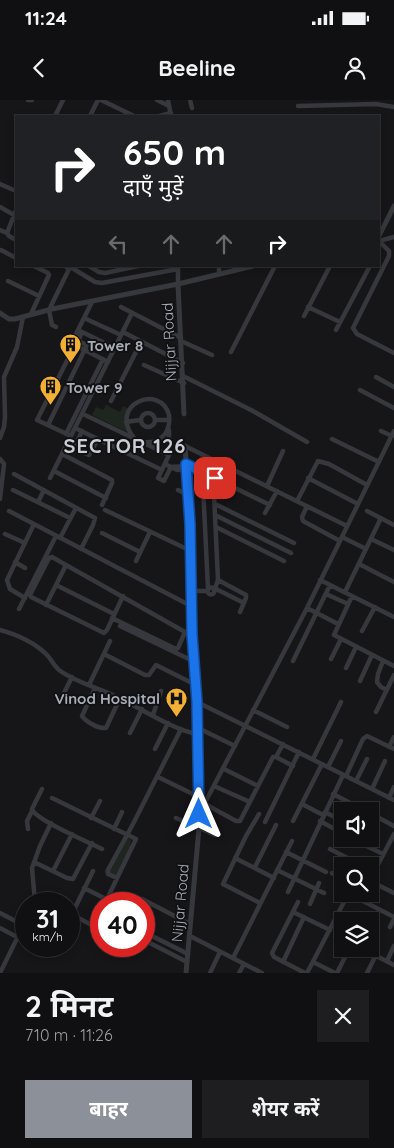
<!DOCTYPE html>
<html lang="hi">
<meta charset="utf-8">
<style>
body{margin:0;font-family:Quicksand,"Noto Sans Devanagari",sans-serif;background:#1e1e20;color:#f1f3f6;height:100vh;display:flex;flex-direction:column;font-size:19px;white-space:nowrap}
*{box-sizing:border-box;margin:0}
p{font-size:16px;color:#9c9d9f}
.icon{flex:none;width:28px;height:28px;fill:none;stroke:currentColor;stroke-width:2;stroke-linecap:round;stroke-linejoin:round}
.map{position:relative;height:873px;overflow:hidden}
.drawer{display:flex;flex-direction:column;background:#101012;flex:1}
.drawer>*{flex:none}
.hud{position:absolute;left:15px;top:15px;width:365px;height:152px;border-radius:0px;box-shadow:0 2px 8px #0003,0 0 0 1px #303032;background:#202124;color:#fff;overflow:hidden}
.tools{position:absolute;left:334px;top:702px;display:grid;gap:10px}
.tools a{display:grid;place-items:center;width:45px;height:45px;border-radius:0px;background:#101012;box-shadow:0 2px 8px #0003,0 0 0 1px #303032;font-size:25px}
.speed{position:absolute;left:15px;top:792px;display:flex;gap:10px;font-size:25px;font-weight:700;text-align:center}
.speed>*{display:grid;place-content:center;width:65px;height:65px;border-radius:50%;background:#101012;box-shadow:0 2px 8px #0003,0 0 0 1px #303032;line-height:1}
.speed small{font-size:12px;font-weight:400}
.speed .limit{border:8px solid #d22;background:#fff;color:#111}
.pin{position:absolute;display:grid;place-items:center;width:42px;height:42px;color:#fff;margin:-21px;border-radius:10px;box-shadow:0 2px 8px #0006}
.me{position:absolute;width:55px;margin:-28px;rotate:0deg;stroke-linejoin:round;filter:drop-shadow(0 0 4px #0008)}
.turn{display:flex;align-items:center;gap:18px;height:105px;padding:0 25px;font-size:22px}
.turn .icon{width:65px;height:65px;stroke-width:2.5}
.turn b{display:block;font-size:35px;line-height:42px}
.lanes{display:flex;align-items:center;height:48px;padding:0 25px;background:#0003;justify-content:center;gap:25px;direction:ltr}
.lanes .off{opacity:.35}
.round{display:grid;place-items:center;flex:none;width:52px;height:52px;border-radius:0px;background:#1e1e20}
.overview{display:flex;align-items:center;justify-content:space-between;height:85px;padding:0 25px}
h1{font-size:30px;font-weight:700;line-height:38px}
.cta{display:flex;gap:10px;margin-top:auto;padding:10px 25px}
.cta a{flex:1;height:58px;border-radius:0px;background:#8c9099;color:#fff;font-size:20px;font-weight:700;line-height:58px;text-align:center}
.cta a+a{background:#1e1e20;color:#f1f3f6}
.status{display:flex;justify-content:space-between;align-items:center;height:35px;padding:0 25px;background:#101012;direction:ltr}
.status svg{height:14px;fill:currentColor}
header{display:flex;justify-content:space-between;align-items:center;height:65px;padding:0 25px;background:#101012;font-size:22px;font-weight:700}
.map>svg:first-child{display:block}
</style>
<div class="status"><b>11:24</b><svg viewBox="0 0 49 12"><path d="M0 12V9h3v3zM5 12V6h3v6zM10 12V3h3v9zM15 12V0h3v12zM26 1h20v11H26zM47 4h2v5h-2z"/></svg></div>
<header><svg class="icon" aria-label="back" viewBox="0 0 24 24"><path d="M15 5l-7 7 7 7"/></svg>Beeline<svg class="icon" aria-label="person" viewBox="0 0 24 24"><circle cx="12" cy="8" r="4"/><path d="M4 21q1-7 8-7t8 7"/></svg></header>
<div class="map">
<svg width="394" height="873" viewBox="0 0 394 873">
<rect width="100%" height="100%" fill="#161618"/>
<path fill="#1e261f" d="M 106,305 L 120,312 L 123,306 L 129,309 L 124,320 L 127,332 L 92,315 L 96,307 L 103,310 Z
M 124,736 L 131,740 L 130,748 L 115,778 L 104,772 Z"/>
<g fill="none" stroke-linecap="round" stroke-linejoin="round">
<path stroke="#37383d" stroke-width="4.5" d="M 28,0 L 32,0
M 101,0 L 134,16
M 157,0 L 169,6
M 168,0 L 171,16
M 190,0 L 192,8
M 298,6 L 376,4 L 394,7
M 55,16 L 63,0
M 90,16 L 98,0
M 159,16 L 171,13
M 0,84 L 16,91
M 0,107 L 14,115
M 16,110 L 7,133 L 9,136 L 16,140
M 0,130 L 7,133
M 379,141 L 389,151 L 389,156 L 353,228 L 357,234 L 394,253
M 379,141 L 394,137
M 1,150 L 16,158
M 73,166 L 72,168 L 95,182 L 102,183 L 178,169
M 89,166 L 99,172 L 105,173 L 138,166
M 178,168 L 178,184
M 219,174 L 219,166
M 8,181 L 39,196
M 121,207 L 181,238
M 308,207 L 340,222
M 31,214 L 49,175 L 48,173 L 34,166
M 304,216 L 330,166
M 84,218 L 121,235
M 56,227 L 52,225 L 49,210 L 69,169 L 65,166
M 78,230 L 115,248
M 336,230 L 370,166
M 123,232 L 183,263
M 76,234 L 92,202
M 181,241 L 212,255
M 231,252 L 275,166
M 144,265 L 184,283
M 183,276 L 253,311 L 307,342
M 376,277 L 394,287
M 360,290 L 394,308
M 111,301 L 141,242
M141 320a7 7 0 1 1 14 0a7 7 0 1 1-14 0Z
M 85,315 L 169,355
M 155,320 L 169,320
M 126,322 L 140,320
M 48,325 L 87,245 L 78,241 L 82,232
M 75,328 L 162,370
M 169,330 L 169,355 L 158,378 L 164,381 L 171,367
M 82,331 L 74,348 L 89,355 L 98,339
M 381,331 L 392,336
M 66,334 L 103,259
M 71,336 L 37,320 L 75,245 L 108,262
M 0,338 L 4,327 L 5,317 L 4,277 L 17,247 L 23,217
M 134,338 C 107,304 161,283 169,315 C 170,322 169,328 165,334 C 159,342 150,343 141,342
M 332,339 L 379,362
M 185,346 L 347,426
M 62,354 L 112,380 L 112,383 L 102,405
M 0,359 L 4,364 L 0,399
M 165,364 L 177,370 L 186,369
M 186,364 L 270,405
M 171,367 L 186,366
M 54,371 L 106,398
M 14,374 L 95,418 L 93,425 L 81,449
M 50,378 L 132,213
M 308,378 L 358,404
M 203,386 L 208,489
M 267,386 L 283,351
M 13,390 L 70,418
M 178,390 L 188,395
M 214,395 L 218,480 L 214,491
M 297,401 L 318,361 L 329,364 L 367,385
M 38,402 L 44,390
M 215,404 L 294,443
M 307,406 L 302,417 L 303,421 L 340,441
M 105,410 L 191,451
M 9,411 L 193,507
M 367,411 L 394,425
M 265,413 L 277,391
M 215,415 L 291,453
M 216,427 L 284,461
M 102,433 L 140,452
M 5,434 L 25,443
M 342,437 L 366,449
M 60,438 L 76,408
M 371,439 L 394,450
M 136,461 L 150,432
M 15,462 L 25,468
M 359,464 L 394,482
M 66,465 L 52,457 L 49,458 L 30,495 L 31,497 L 104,533 L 107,530 L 123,496
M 218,480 L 246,495 L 246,498 L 240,512
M 320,480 L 394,517
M 56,485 L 114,514
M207.5 491a3.5 3.5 0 1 1 7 0a3.5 3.5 0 1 1-7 0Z
M 216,489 L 244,503
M 346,490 L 381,418
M 192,491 L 207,491
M 326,494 L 348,504
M 352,496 L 334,535 L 394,566
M 25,498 L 10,489 L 7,480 L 34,424
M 46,505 L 66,465 L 185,532 L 192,534
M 307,508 L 338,524
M 19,509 L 56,436
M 112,518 L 176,549 L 178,548 L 185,532
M 120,526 L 195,562
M 0,530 C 18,535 34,542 47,555 C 51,559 54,566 59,570 C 75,582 96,587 115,596 C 137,606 176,632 198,634
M 362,531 L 375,507
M 104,554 L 145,575 L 149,575 L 156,565 L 196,585
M 331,559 L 341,539
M 293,561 L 330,485
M 383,561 L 378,574 L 377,582 L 381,587 L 387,590
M 346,568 L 356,547
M 360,581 L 372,555
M 89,585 L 110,541
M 95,588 L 82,616 C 86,622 99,629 106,628 L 120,598
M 61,599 L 72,577
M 197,602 L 394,700
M 253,610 L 287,627
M 376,612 L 394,575
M 153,615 L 161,591
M 198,628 L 235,646
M 130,633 L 142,609
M 389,647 L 394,637
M 155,649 L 168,623
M 276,657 L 283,644
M 313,659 L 341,602
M 328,667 L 341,641
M 224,669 L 258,686
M 346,676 L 363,639 L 367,636 L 394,649
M 158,677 L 199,697
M 356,681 L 367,659
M 214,686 L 250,702
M 42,689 L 32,709 C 35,720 89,742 102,749
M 372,689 L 385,661
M 333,694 L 366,711
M 52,698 L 136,739 L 107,799
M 389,698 L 394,687
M 205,704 L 236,721 L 240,721 L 273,657 L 276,657 L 293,666
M 302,704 L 323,715
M 325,712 L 342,721
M 370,713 L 394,726
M 199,714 L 307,508 L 394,331
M 259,714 L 246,736 L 223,784 L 260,803
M 91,718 L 100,701
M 176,718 L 215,735
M 293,721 L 322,664
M 320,721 L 342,733
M 265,722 L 299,652
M 28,729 L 27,721 L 32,711
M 114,729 L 122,712
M 370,734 L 375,737
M 352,739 L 383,754
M 330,749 L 363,766
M 286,752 L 326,772
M 235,758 L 274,778
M 34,762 L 67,778 L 73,779 L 92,743
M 255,767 L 276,725
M 277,770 L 324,793
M 53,771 L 72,734
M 332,773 L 342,779
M 117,778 L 108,774 L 108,770 L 133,724 L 181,629
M 370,780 L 394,734
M 370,781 L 394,793
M 84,788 L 116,804
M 288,792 L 343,675
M 362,795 L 362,794
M 142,799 L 190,824
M 363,801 L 394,817
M 35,802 L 32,768 L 40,746 L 51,723
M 298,802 L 272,853 L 274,857 L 305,873
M 34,804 L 36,800 L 40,799 L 51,804
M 310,804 L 319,783
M 293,812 L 330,830
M 0,813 L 23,825
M 69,813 L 101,830
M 72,814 L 93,771
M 362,821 L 364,817
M 390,827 L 394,819
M 0,828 L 17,837
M 144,832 L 188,854
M 190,836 L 262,873
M 144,840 L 187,862
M 363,849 L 394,865
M 233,858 L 292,741
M 387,861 L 394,846
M 283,862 L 304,817
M 313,862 L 335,873
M 0,873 L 26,820
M 210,873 L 220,852
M 239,873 L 244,864
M 307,873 L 344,802
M 337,873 L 349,849
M 367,873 L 376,855"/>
<path stroke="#37383d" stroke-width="5" d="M 379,136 L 394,106
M 178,184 L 184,314
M 0,213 L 9,219 L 15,219 L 52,209 L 178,184 L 253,166
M 185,346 L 190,422 L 192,534 L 197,602 L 199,697 L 199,728 L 186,873"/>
</g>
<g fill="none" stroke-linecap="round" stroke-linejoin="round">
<defs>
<path id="route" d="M 199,714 L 197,602 L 192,534 L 190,424 L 186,364 L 215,378"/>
</defs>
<use href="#route" stroke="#114b97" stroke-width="12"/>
<use href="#route" stroke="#1a73e8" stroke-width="9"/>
</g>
<defs>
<symbol id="building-pin" viewBox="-11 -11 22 30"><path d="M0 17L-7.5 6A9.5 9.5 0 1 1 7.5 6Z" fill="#f2b134" stroke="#111113"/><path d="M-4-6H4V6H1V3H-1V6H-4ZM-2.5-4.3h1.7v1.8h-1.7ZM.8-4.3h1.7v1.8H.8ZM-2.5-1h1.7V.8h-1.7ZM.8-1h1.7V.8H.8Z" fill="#111"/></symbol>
<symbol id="hospital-pin" viewBox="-11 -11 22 30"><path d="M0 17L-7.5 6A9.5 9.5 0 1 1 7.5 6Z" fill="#f2b134" stroke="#111113"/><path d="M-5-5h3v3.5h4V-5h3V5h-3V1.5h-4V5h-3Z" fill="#111"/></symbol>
</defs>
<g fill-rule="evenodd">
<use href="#building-pin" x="58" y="232" width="25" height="34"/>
<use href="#building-pin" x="38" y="274" width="25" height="34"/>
<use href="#hospital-pin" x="164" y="586" width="25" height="34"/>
</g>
<g text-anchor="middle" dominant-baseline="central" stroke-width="4" stroke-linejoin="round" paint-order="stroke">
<g font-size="15" fill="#a8adb8" stroke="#111113">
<text transform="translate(169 242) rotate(-93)">Nijjar Road</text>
<text transform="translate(180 803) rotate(-85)">Nijjar Road</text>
</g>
<g font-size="15" font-weight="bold" fill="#a8adb8" stroke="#111113" text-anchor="start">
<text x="87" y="245">Tower 8</text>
<text x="66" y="287">Tower 9</text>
<text x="160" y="598" text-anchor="end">Vinod Hospital</text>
</g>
<g font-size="20" font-weight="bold" letter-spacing="1" fill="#c9ccd4" stroke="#111113">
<text x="125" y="345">SECTOR 126</text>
</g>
</g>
</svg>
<div class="tools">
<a><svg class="icon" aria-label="sound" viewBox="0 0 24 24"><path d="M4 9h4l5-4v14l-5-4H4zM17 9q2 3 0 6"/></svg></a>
<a><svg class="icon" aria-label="search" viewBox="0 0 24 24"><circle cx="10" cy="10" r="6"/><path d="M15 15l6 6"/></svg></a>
<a><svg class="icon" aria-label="layers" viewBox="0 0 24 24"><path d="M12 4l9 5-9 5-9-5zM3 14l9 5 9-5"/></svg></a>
</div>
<div class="speed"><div>31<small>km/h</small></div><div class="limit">40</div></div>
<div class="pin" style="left:215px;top:378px;background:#d93025"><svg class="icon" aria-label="arrive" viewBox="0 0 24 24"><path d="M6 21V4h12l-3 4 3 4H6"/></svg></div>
<svg class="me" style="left:199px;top:714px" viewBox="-20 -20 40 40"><path d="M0-17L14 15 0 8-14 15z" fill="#1a73e8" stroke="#fff" stroke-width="4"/></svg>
<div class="hud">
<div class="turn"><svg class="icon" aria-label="right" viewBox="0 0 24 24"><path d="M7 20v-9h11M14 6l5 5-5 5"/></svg><div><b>650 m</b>दाएँ मुड़ें</div></div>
<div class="lanes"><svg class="icon off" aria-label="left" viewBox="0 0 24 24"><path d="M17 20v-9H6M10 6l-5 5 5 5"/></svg><svg class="icon off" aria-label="ahead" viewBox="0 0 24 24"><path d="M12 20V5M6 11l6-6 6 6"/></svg><svg class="icon off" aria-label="ahead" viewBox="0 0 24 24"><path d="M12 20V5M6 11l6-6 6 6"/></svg><svg class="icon" aria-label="right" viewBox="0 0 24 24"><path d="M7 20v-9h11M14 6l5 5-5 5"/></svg></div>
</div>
</div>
<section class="drawer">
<div class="overview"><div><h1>2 मिनट</h1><p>710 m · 11:26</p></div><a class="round"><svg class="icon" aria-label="close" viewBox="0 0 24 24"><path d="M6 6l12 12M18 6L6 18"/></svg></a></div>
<div class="cta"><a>बाहर</a><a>शेयर करें</a></div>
</section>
